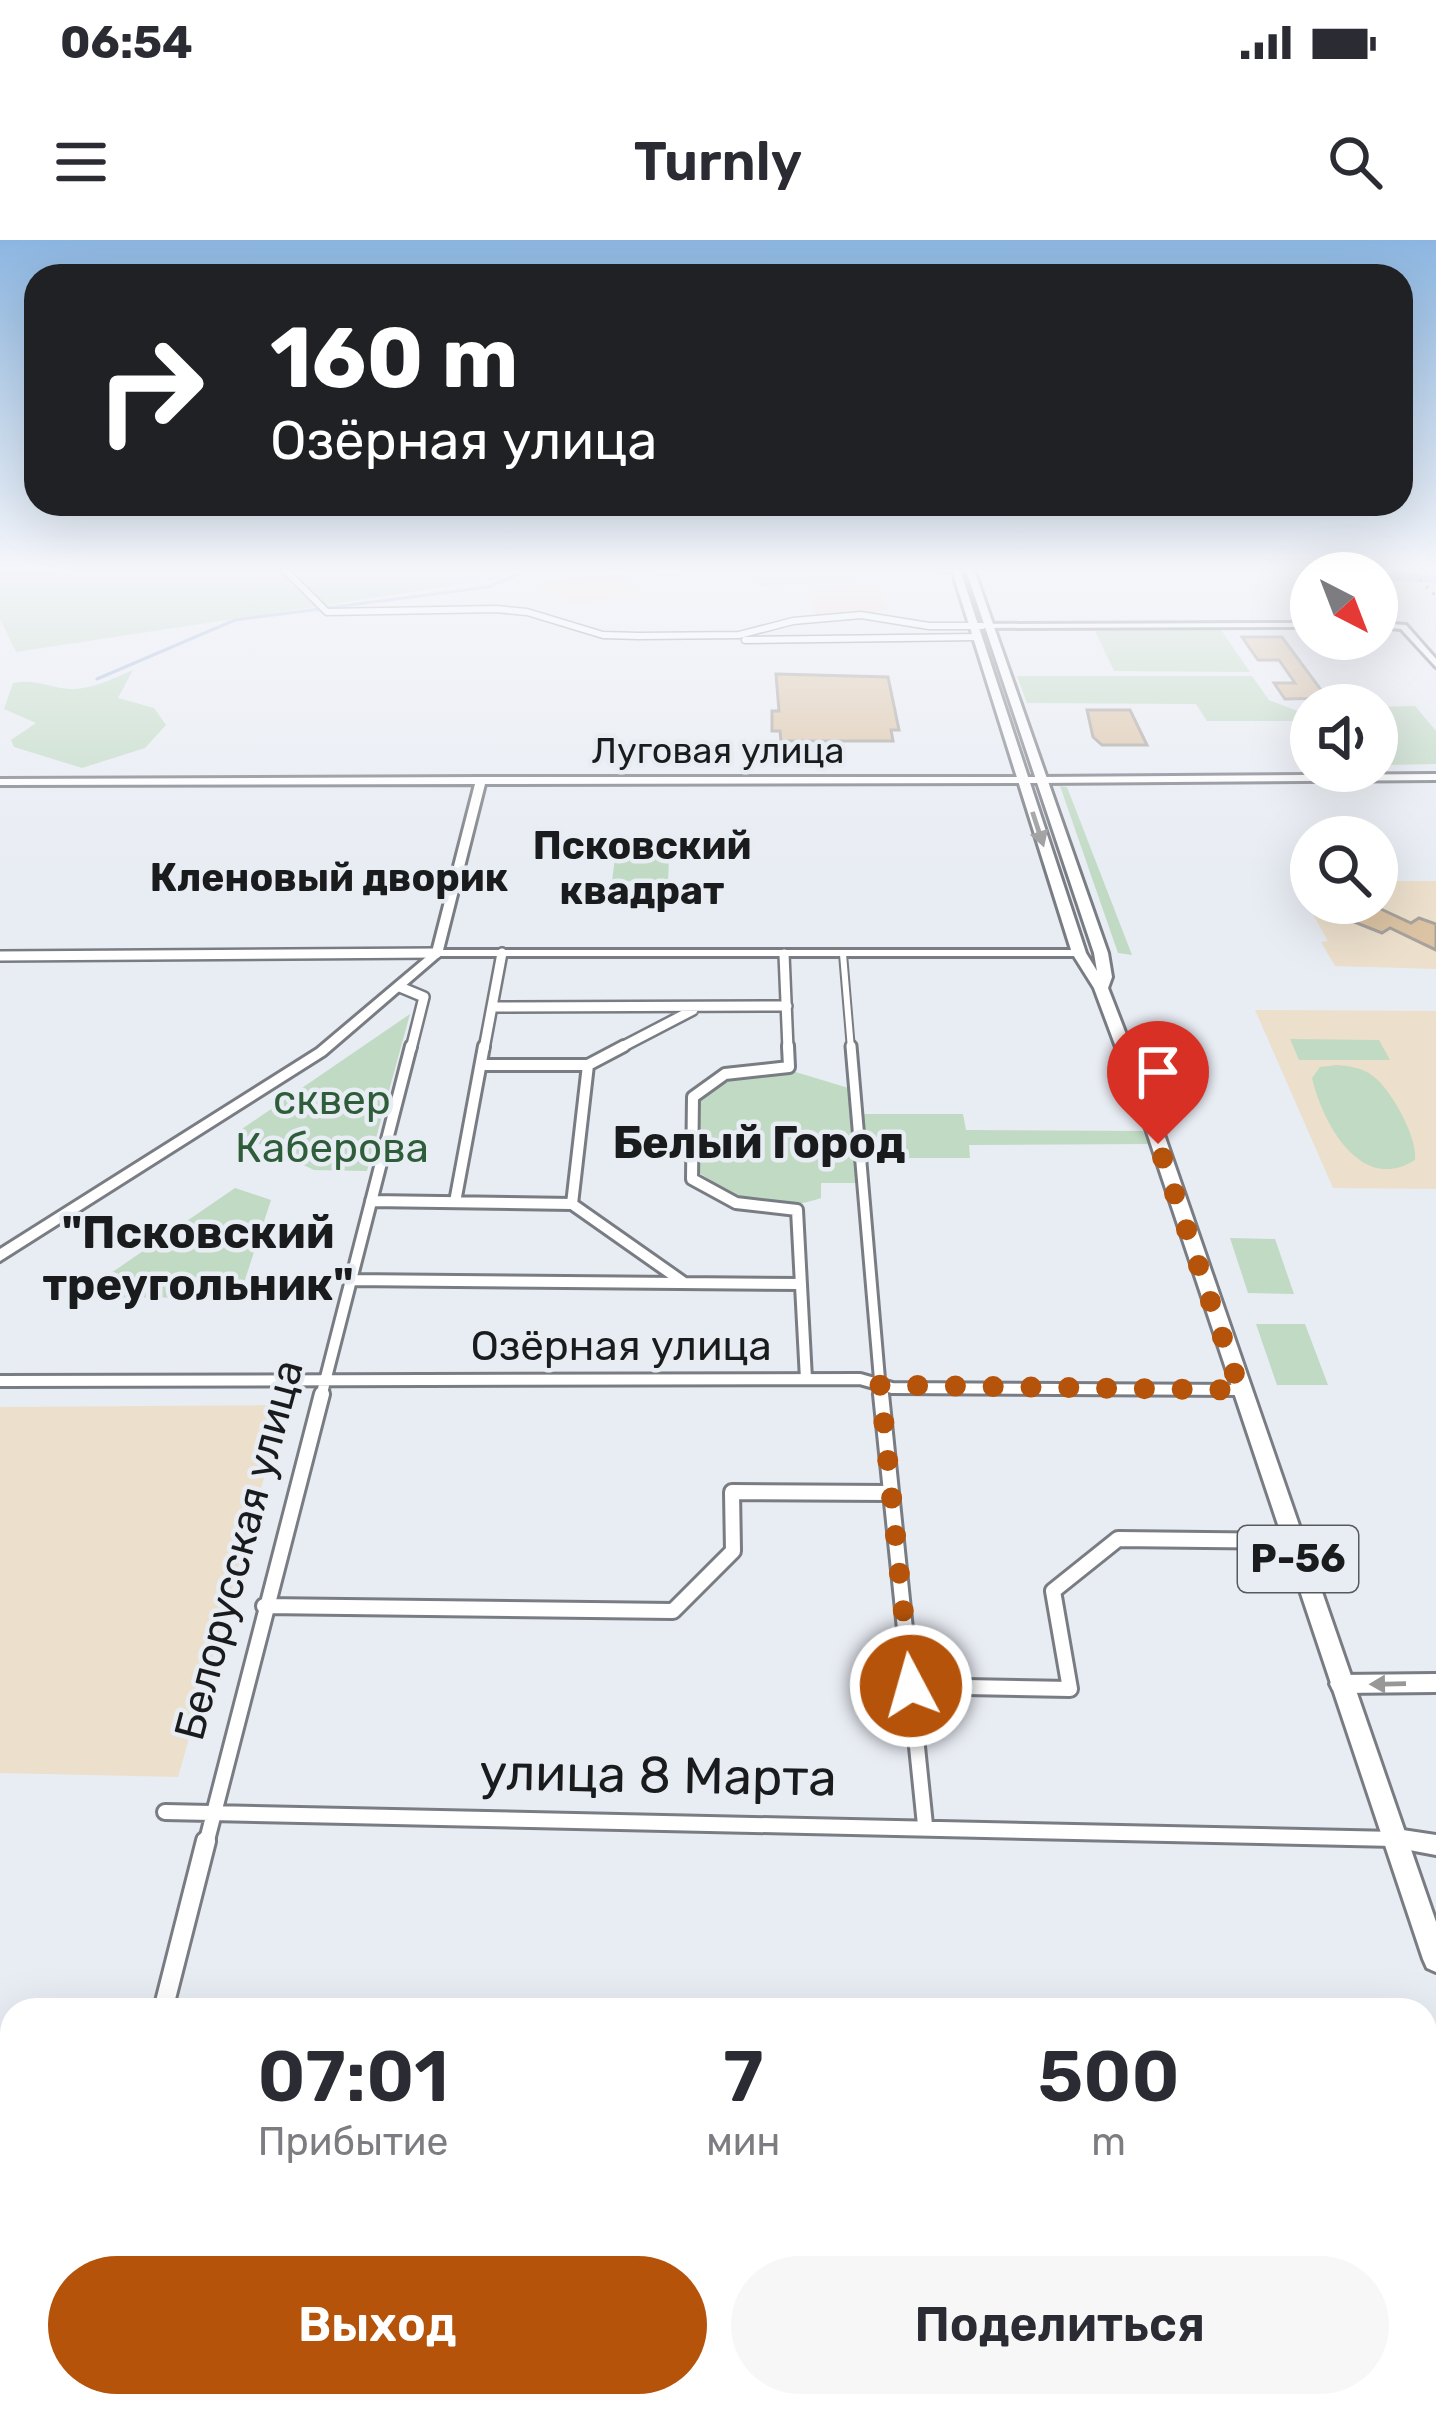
<!DOCTYPE html>
<html lang="ru">
<meta charset="utf-8">
<style>
body{margin:0;font-family:Rubik,sans-serif;background:#f7f7f7;color:#2b2b33;height:100vh;display:flex;flex-direction:column;font-size:45px;white-space:nowrap}
*{box-sizing:border-box;margin:0}
p{font-size:39px;color:#7c7c81}
.icon{flex:none;width:66px;height:66px;fill:none;stroke:currentColor;stroke-width:2;stroke-linecap:round;stroke-linejoin:round}
.map{position:relative;flex:1;overflow:hidden}
.sheet{position:absolute;left:0px;top:1758px;width:1437px;height:420px;display:flex;flex-direction:column;background:#fff;border-radius:36px 36px 0 0;box-shadow:0 12px 48px #0002}
.sheet>*{flex:none}
.hud{position:absolute;left:24px;top:24px;width:1389px;height:252px;border-radius:36px;box-shadow:0 12px 48px #0002;background:#202124;color:#fff;overflow:hidden}
.needle{width:78px;rotate:138deg}
.buttons{position:absolute;left:1290px;top:312px;display:grid;gap:24px}
.buttons a{display:grid;place-items:center;width:108px;height:108px;border-radius:50%;background:#fff;box-shadow:0 12px 48px #0002;font-size:60px}
.pin{position:absolute;display:grid;place-items:center;width:102px;height:102px;color:#fff;margin:-123px -51px;border-radius:50% 50% 50% 0;rotate:-45deg;box-shadow:0 0 12px #0007}
.pin .icon{rotate:45deg}
.me{position:absolute;width:132px;margin:-66px;rotate:354deg;stroke-linejoin:round;filter:drop-shadow(0 0 9px #0008)}
.turn{display:flex;align-items:center;gap:42px;height:252px;padding:0 48px;font-size:54px}
.turn .icon{width:156px;height:156px;stroke-width:2.5}
.turn b{display:block;font-size:84px;line-height:102px}
.eta{display:flex;justify-content:space-evenly;align-items:center;height:204px;text-align:center}
.eta b{font-size:72px;font-weight:600;line-height:84px}
.primary-button{display:flex;gap:24px;margin-top:auto;padding:24px 48px}
.primary-button a{flex:1;height:138px;border-radius:72px;background:#b45309;color:#fff;font-size:48px;font-weight:600;line-height:138px;text-align:center}
.primary-button a+a{background:#f7f7f7;color:#2b2b33}
.status{display:flex;justify-content:space-between;align-items:center;height:84px;padding:0 60px;background:#fff;direction:ltr}
.status svg{height:33px;fill:currentColor}
header{display:flex;justify-content:space-between;align-items:center;height:156px;padding:0 48px;background:#fff;font-size:54px;font-weight:600}
.map>svg:first-child{display:block}
</style>
<div class="status"><b>06:54</b><svg viewBox="0 0 49 12"><path d="M0 12V9h3v3zM5 12V6h3v6zM10 12V3h3v9zM15 12V0h3v12zM26 1h20v11H26zM47 4h2v5h-2z"/></svg></div>
<header><svg class="icon" aria-label="menu" viewBox="0 0 24 24"><path d="M4 6h16M4 12h16M4 18h16"/></svg>Turnly<svg class="icon" aria-label="search" viewBox="0 0 24 24"><circle cx="10" cy="10" r="6"/><path d="M15 15l6 6"/></svg></header>
<div class="map">
<svg width="1436" height="2178" viewBox="0 0 1436 2178">
<rect width="100%" height="100%" fill="#e8ecf3"/>
<path fill="#f4dcd3" d="M 625,333 L 644,357 L 571,364 L 531,344 Z
M 882,347 L 887,371 L 816,376 L 809,349 Z
M 744,2166 L 979,2166 L 981,2178 L 744,2178 Z"/>
<path fill="#ece0cc" d="M 1377,641 L 1436,641 L 1436,729 L 1335,726 L 1321,702 L 1328,701 L 1303,657 L 1311,653 L 1311,663 L 1377,663 Z
M 1255,770 L 1436,771 L 1436,949 L 1333,948 Z
M 285,1165 L 178,1537 L 0,1533 L 0,1167 Z"/>
<path fill="#c1dac4" d="M 0,327 L 501,327 L 504,338 L 16,412 L 0,379 Z
M 712,329 L 872,330 L 872,340 L 761,346 L 750,341 L 652,341 L 656,332 Z
M 1221,390 L 1250,432 L 1114,431 L 1095,391 Z
M 133,430 L 118,458 L 154,468 L 166,485 L 145,508 L 82,528 L 14,507 L 11,500 L 36,483 L 4,469 L 13,443 C 37,438 51,449 74,449 C 95,448 114,438 133,430 Z
M 1017,436 L 1252,436 L 1269,460 L 1311,476 L 1311,481 L 1207,481 L 1196,464 L 1027,463 Z
M 1415,466 L 1436,491 L 1436,524 L 1388,525 L 1377,509 L 1377,467 Z
M 1060,546 L 1067,547 L 1132,715 L 1118,713 Z
M 615,618 L 669,618 L 668,642 L 612,641 Z
M 410,774 L 367,931 L 314,930 L 236,893 Z
M 1290,799 L 1379,800 L 1390,820 L 1299,820 Z
M 1337,825 C 1350,826 1363,828 1373,836 C 1391,849 1418,898 1415,920 C 1360,955 1322,881 1312,838 L 1320,827 Z
M 789,830 L 855,850 L 859,874 L 963,874 L 966,890 L 1143,891 L 1148,904 L 969,905 L 970,918 L 863,918 L 865,943 L 821,943 L 821,958 C 770,975 740,960 698,932 L 699,857 L 744,832 Z
M 235,948 L 271,960 L 239,1058 L 76,1057 Z
M 1230,998 L 1275,999 L 1294,1054 L 1248,1053 Z
M 1256,1084 L 1305,1084 L 1328,1145 L 1277,1145 Z"/>
<g fill="none" stroke-linecap="round" stroke-linejoin="round">
<path stroke="#a2b9d7" stroke-width="3" d="M 97,439 L 235,380 L 488,347 L 519,334 L 513,327"/>
<path fill="#a2b9d7" fill-rule="evenodd" d="M 1377,332 L 1436,335 L 1436,343 L 1377,340 L 1377,333 L 1373,333 Z"/>
</g>
<path fill="#dcc3a4" stroke="#a7a29c" stroke-width="3" d="M 1242,397 L 1282,397 L 1327,458 L 1285,459 L 1274,443 L 1295,443 L 1279,420 L 1258,420 Z
M 776,434 L 888,437 L 899,490 L 891,490 L 893,501 L 781,501 L 780,491 L 772,491 L 772,471 L 779,471 Z
M 1087,470 L 1130,470 L 1147,505 L 1102,505 L 1093,497 Z
M 1368,663 L 1411,683 L 1419,678 L 1436,684 L 1436,710 L 1390,688 L 1382,693 L 1344,678 Z"/>
<g fill="none" stroke-linecap="round" stroke-linejoin="round">
<defs>
<path id="pedestrian-far1" d="M 843,714 L 851,809"/>
<path id="pedestrian" d="M 851,806 L 880,1145"/>
<path id="minor-far4" d="M 282,327 L 327,372 L 496,369 L 527,372 L 603,395 L 639,396 L 739,395 L 793,381 L 861,375 L 929,386 L 982,386
M 910,327 L 956,330
M 745,400 L 978,397"/>
<path id="minor-far3" d="M 784,714 L 788,809
M 0,716 L 437,713
M 400,747 L 424,757 L 411,809
M 492,767 L 787,766
M 484,809 L 502,713
M 618,809 L 693,770"/>
<path id="minor-far2" d="M 788,806 L 789,827 L 725,834 L 693,857 L 692,939 L 736,963 L 797,970 L 806,1139
M 481,825 L 588,825 L 624,806
M 371,961 L 572,964
M 455,962 L 484,806
M 572,964 L 588,825
M 572,964 L 683,1042
M 350,1040 L 801,1044
M 0,1141 L 860,1139 L 892,1148 L 1240,1150
M 880,1145 L 881,1157
M 321,1157 L 411,806"/>
<path id="minor-far1" d="M 881,1154 L 925,1585
M 264,1366 L 673,1371 L 733,1311 L 732,1252 L 890,1253
M 911,1446 L 1070,1449 L 1053,1351 L 1118,1299 L 1292,1301
M 165,1572 L 1395,1599
M 206,1604 L 322,1154"/>
<path id="minor" d="M 163,1770 L 206,1601
M 997,2166 L 999,2178
M 1303,2166 L 1306,2178
M 53,2178 L 57,2166"/>
<path id="tertiary" d="M 1311,383 L 1311,387 L 974,388 L 970,386 L 974,384 Z
M 1377,383 L 1406,385 L 1436,419 L 1436,427 L 1401,389 L 1377,387 Z
M 481,537 L 1040,537 L 1045,540 L 1040,543 L 485,544 L 443,710 L 1079,710 L 1085,713 L 1079,716 L 440,716 L 325,815 L 0,1021 L 0,1009 L 317,809 L 432,712 L 475,544 L 0,545 L 0,539 Z"/>
<path id="secondary" d="M 1436,534 L 1436,540 L 1040,543 L 1035,540 L 1040,537 Z
M 1436,1434 L 1436,1452 L 1340,1453 L 1333,1450 L 1330,1444 L 1333,1438 L 1340,1435 Z
M 1396,1589 L 1436,1595 L 1436,1615 L 1388,1606 L 1385,1599 L 1388,1592 Z"/>
<path id="primary" d="M 951,327 L 959,327 L 1086,713 L 1097,731 L 1094,713 L 965,327 L 973,327 L 1108,713 L 1112,737 L 1108,748 L 1158,877 L 1436,1682 L 1436,1732 L 1427,1728 L 1423,1719 L 1142,877 L 1094,748 L 1072,713 Z"/>
</defs>
<use href="#pedestrian-far1" stroke="#797d83" stroke-width="10"/>
<use href="#pedestrian" stroke="#797d83" stroke-width="15"/>
<use href="#minor-far4" stroke="#797d83" stroke-width="9"/>
<use href="#minor-far3" stroke="#797d83" stroke-width="14"/>
<use href="#minor-far2" stroke="#797d83" stroke-width="16"/>
<use href="#minor-far1" stroke="#797d83" stroke-width="20"/>
<use href="#minor" stroke="#797d83" stroke-width="24"/>
<use href="#tertiary" stroke="#797d83" stroke-width="6"/>
<use href="#secondary" stroke="#797d83" stroke-width="6"/>
<use href="#primary" stroke="#797d83" stroke-width="6"/>
<use href="#pedestrian-far1" stroke="#fff" stroke-width="6"/>
<use href="#pedestrian" stroke="#fff" stroke-width="9"/>
<use href="#minor-far4" stroke="#fff" stroke-width="6"/>
<use href="#minor-far3" stroke="#fff" stroke-width="9"/>
<use href="#minor-far2" stroke="#fff" stroke-width="10"/>
<use href="#minor-far1" stroke="#fff" stroke-width="14"/>
<use href="#minor" stroke="#fff" stroke-width="18"/>
<use href="#tertiary" fill="#fff" fill-rule="evenodd"/>
<use href="#secondary" fill="#fff" fill-rule="evenodd"/>
<use href="#primary" fill="#fff" fill-rule="evenodd"/>
<path stroke="#787b80" stroke-width="3" stroke-dasharray="3 6" stroke-linecap="butt" d="M 1407,327 L 1436,356"/>
</g>
<defs><path id="oneway-solid" d="M-6-.8H1V-3.2L6.5 0L1 3.2V.8H-6Z" transform="scale(3)"/></defs>
<g fill="#989899">
<use href="#oneway-solid" transform="translate(1038 589) rotate(72)"/>
<use href="#oneway-solid" transform="translate(1388 1444) rotate(179)"/>
</g>
<linearGradient id="sky" x2="0" y2="1"><stop stop-color="#8cb6e1"/><stop offset="0.52" stop-color="#f5f6fa"/><stop offset="1" stop-color="#f5f6fa" stop-opacity="0"/></linearGradient>
<rect width="1436" height="632" fill="url(#sky)"/>
<g fill="none" stroke-linecap="round" stroke-linejoin="round">
<path stroke="#b45309" stroke-width="21" stroke-dasharray="0 37.8" d="M 911,1446 L 880,1145 L 1240,1150 L 1158,904"/>
</g>
<g text-anchor="middle" dominant-baseline="central" stroke-width="9" stroke-linejoin="round" paint-order="stroke">
<g font-size="36" fill="#191b1d" stroke="#e8ecf3">
<text x="718" y="510">Луговая улица</text>
</g>
<g font-size="39" font-weight="bold" fill="#191b1d" stroke="#e8ecf3">
<text x="642" y="606">Псковский<tspan x="642" dy="45">квадрат</tspan></text>
<text x="329" y="638">Кленовый дворик</text>
</g>
<rect fill="#e8ecf3" stroke="#575a5d" stroke-width="3" x="1238" y="1286" width="120" height="66" rx="9"/>
<g font-size="39" font-weight="bold" fill="#191b1d">
<text x="1298" y="1319">Р-56</text>
</g>
<g font-size="42" fill="#2e5d39" stroke="#e8ecf3">
<text x="332" y="860">сквер<tspan x="332" dy="48">Каберова</tspan></text>
</g>
<g font-size="42" fill="#191b1d" stroke="#e8ecf3">
<text x="621" y="1106">Озёрная улица</text>
<text transform="translate(239 1310) rotate(-75)">Белорусская улица</text>
</g>
<g font-size="45" font-weight="bold" fill="#191b1d" stroke="#e8ecf3">
<text x="759" y="902">Белый Город</text>
<text x="198" y="992">"Псковский<tspan x="198" dy="52">треугольник"</tspan></text>
</g>
<g font-size="51" fill="#191b1d" stroke="#e8ecf3">
<text transform="translate(658 1535) rotate(1)">улица 8 Марта</text>
</g>
</g>
</svg>
<div class="buttons">
<a><svg class="needle" viewBox="-14 -14 28 28"><path d="M0-13l5 13h-10z" fill="#e53935"/><path d="M0 13l5-13h-10z" fill="#7c7c81"/></svg></a>
<a><svg class="icon" aria-label="sound" viewBox="0 0 24 24"><path d="M4 9h4l5-4v14l-5-4H4zM17 9q2 3 0 6"/></svg></a>
<a><svg class="icon" aria-label="search" viewBox="0 0 24 24"><circle cx="10" cy="10" r="6"/><path d="M15 15l6 6"/></svg></a>
</div>
<div class="pin" style="left:1158px;top:904px;background:#d93025"><svg class="icon" aria-label="arrive" viewBox="0 0 24 24"><path d="M6 21V4h12l-3 4 3 4H6"/></svg></div>
<svg class="me" style="left:911px;top:1446px" viewBox="-20 -20 40 40"><circle r="17" fill="#b45309" stroke="#fff" stroke-width="3"/><path d="M0-11L8 9 0 5-8 9z" fill="#fff"/></svg>
<div class="hud">
<div class="turn"><svg class="icon" aria-label="right" viewBox="0 0 24 24"><path d="M7 20v-9h11M14 6l5 5-5 5"/></svg><div><b>160 m</b>Озёрная улица</div></div>
</div>
<section class="sheet">
<div class="eta">
<div><b>07:01</b><p>Прибытие</p></div>
<div><b>7</b><p>мин</p></div>
<div><b>500</b><p>m</p></div>
</div>
<div class="primary-button"><a>Выход</a><a>Поделиться</a></div>
</section>
</div>
